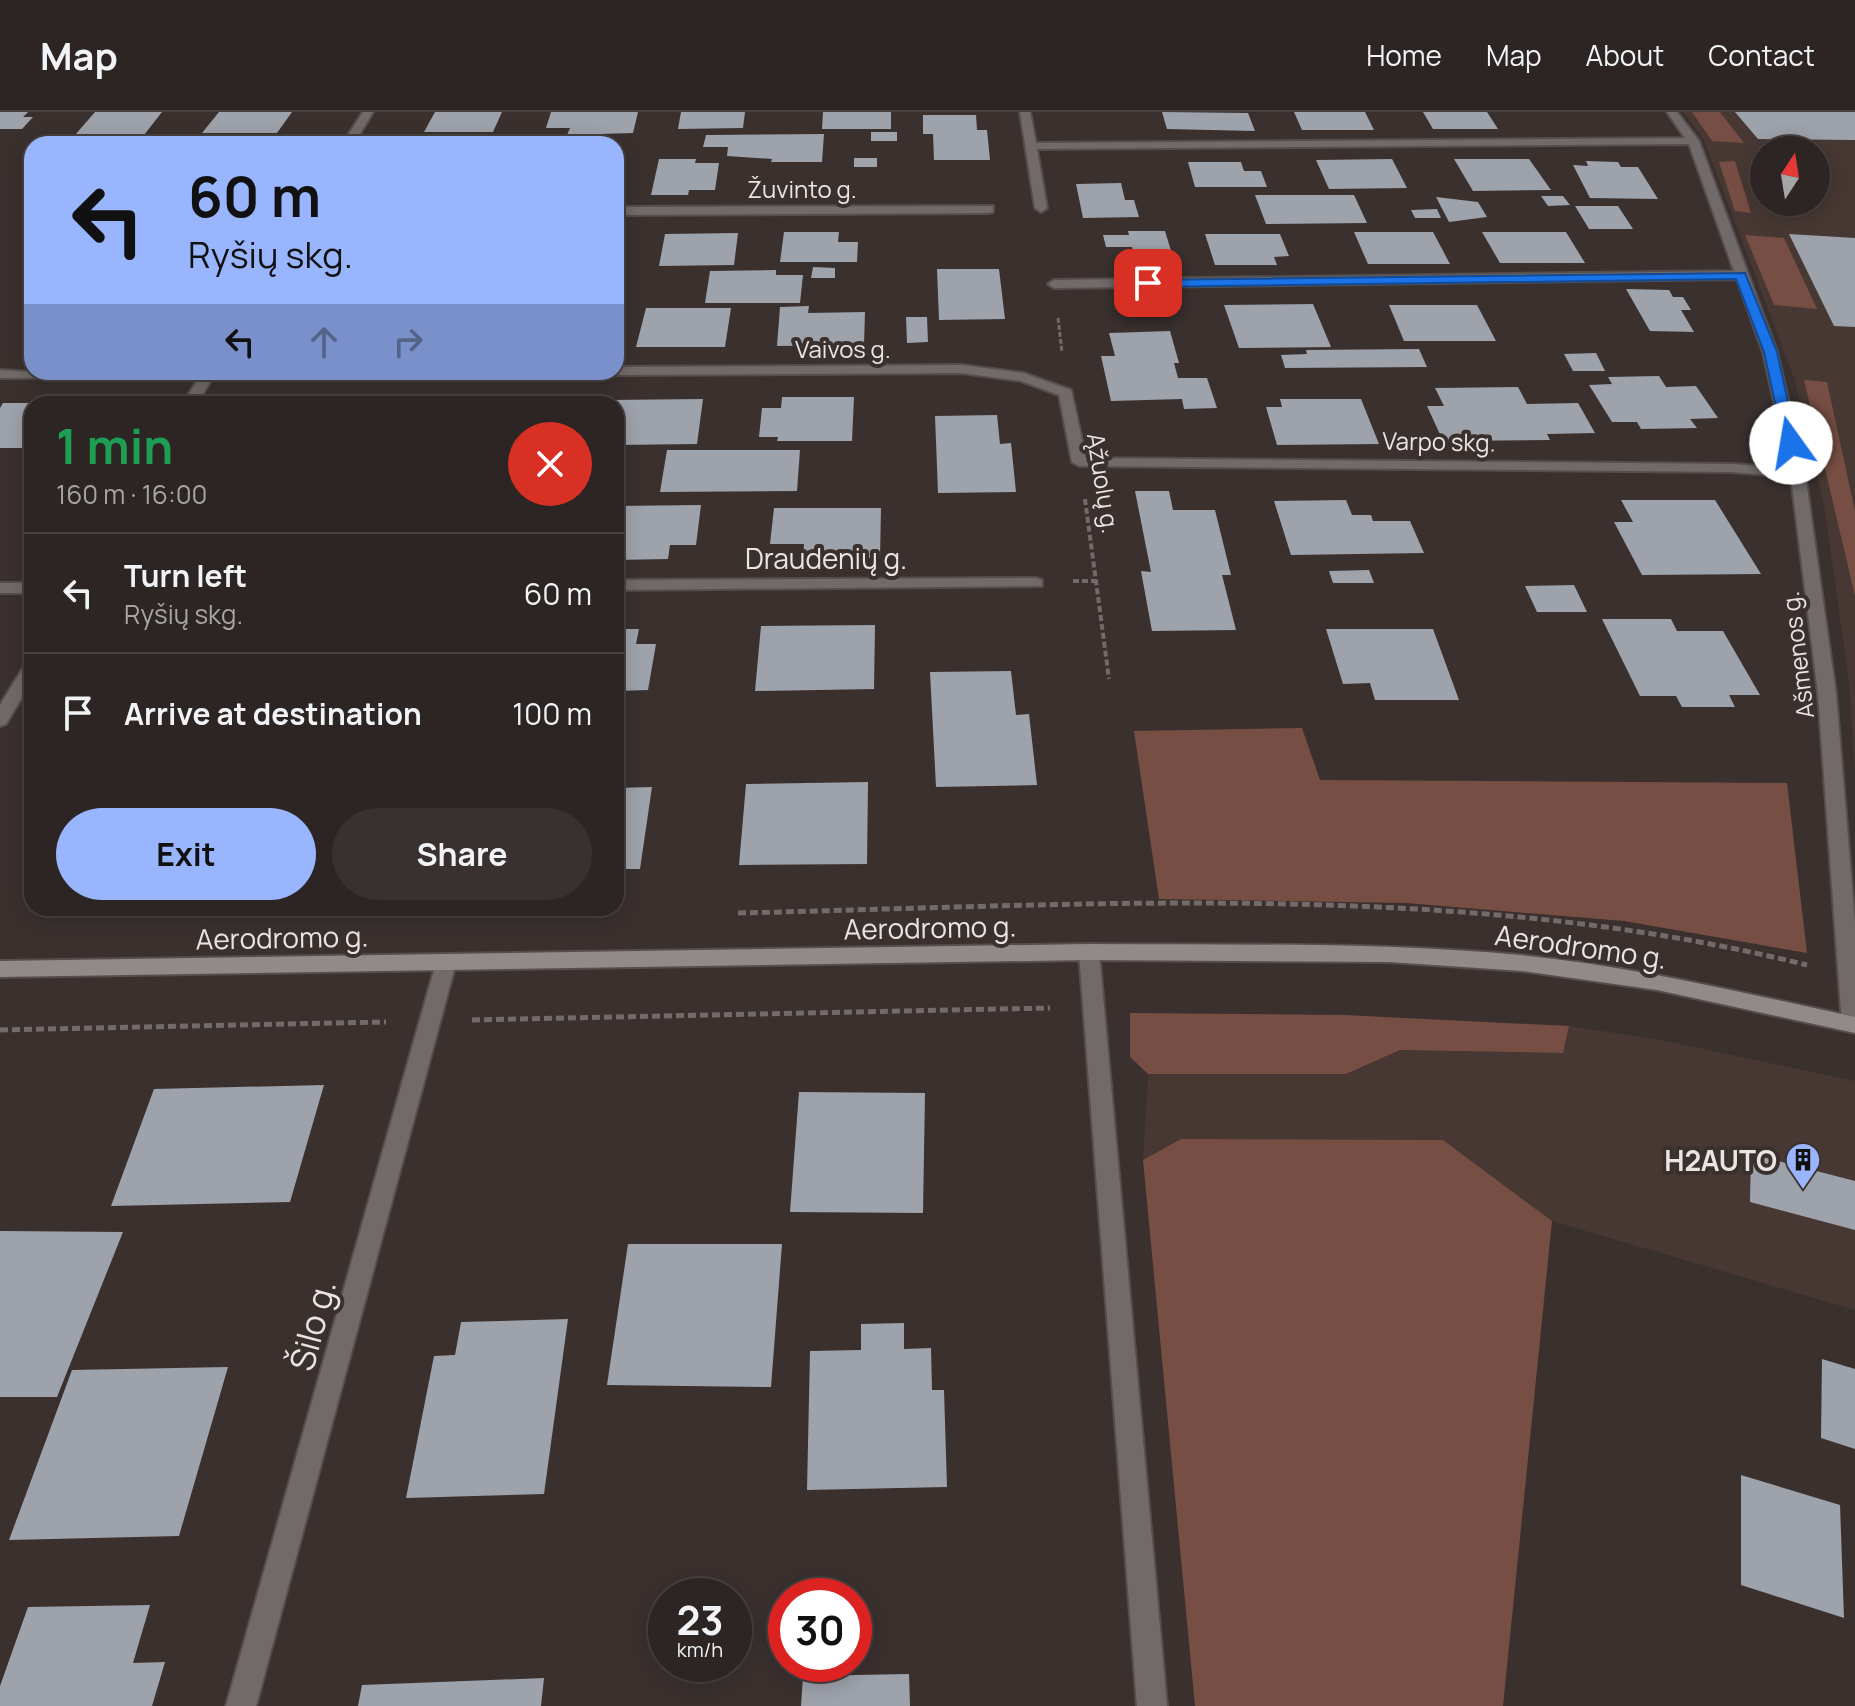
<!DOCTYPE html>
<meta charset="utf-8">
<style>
body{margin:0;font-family:Manrope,sans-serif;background:#383130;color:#f1f3f6;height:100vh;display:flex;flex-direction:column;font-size:30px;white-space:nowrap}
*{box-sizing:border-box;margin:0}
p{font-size:26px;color:#a6a5a6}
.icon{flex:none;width:44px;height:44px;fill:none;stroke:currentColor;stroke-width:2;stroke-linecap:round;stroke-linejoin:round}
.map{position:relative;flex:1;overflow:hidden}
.panel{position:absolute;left:24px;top:284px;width:600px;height:520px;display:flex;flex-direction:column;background:#2c2523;border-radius:24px;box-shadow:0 4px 20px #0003,0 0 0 2px #484241}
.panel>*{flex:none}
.guide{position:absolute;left:24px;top:24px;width:600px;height:244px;border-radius:24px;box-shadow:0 4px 20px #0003,0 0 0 2px #484241;background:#98b5fd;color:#111;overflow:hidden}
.needle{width:52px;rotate:12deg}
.fabs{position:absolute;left:1750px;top:24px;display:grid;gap:16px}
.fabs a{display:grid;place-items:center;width:80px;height:80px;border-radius:50%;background:#2c2523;box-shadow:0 4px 20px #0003,0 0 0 2px #484241;font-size:40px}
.speed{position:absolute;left:648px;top:1466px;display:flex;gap:16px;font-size:40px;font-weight:700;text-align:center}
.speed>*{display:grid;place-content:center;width:104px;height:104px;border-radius:50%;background:#2c2523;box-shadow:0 4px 20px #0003,0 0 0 2px #484241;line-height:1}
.speed small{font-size:20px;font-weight:400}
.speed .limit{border:12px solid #d22;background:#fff;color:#111}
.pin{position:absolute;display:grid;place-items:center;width:68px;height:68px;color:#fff;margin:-34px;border-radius:16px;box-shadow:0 4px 12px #0006}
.me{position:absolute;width:88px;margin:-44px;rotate:347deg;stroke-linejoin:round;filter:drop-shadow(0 0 6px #0008)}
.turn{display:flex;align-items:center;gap:28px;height:168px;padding:0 32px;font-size:36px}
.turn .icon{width:104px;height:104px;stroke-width:2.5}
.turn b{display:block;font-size:56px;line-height:68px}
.lanes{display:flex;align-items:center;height:76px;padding:0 32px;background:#0003;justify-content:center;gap:40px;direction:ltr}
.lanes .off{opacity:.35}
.round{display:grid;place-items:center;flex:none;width:84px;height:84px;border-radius:42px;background:#383130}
.overview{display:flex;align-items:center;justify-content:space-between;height:136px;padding:0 32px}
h1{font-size:48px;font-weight:700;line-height:60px;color:#1e9e55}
.cta{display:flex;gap:16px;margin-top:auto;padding:16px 32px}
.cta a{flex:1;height:92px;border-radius:48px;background:#98b5fd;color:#111;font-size:32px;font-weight:700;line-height:92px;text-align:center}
.cta a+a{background:#383130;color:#f1f3f6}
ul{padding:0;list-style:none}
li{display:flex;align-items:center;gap:24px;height:120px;padding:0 32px;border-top:2px solid #484241}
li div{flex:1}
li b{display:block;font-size:30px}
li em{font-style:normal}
header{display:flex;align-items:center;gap:48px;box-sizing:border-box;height:112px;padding:0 40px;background:#2c2523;border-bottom:2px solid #484241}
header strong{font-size:38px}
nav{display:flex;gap:44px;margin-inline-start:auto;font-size:28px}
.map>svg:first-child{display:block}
</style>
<header>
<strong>Map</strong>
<nav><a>Home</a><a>Map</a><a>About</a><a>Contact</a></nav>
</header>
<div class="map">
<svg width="1855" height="1594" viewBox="0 0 1855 1594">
<rect width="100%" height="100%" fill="#3a312f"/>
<path fill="#473833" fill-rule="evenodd" d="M 1683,0 L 1855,0 L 1855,660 L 1849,570 L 1824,393 L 1794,266 L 1704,28 ZM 1764,38 L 1816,38 L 1816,90 L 1764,90 Z
M 1569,914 L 1661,928 L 1855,969 L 1855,1198 L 1552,1109 L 1443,1028 L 1181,1027 L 1143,1048 L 1148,962 L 1346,962 L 1400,938 L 1563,941 Z"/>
<path fill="#774e43" d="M 1692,0 L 1720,0 L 1744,31 L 1712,29 Z
M 1735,49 L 1751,101 L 1735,99 L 1719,50 Z
M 1745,123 L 1784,126 L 1817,197 L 1774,193 Z
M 1804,268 L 1827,270 L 1855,399 L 1855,484 Z
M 1302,616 L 1320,668 L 1787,671 L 1807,841 L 1624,809 L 1406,791 L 1159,787 L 1134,619 Z
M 1130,901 L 1344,903 L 1569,914 L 1563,941 L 1400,938 L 1346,962 L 1148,962 L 1130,945 Z
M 1181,1027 L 1443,1028 L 1552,1109 L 1503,1594 L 1195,1594 L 1143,1048 Z"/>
<path fill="#9ea2ab" d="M 0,0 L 28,0 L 23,5 L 33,5 L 22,17 L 0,17 Z
M 95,0 L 162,0 L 144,23 L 75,23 Z
M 219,0 L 292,0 L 277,21 L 202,21 Z
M 435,0 L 502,0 L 493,20 L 424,20 Z
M 551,0 L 638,0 L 633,21 L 567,23 L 570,16 L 546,16 Z
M 681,0 L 745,0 L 743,16 L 678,17 Z
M 823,0 L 891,0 L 891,17 L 822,17 Z
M 1162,0 L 1248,1 L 1255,19 L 1167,17 Z
M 1294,0 L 1365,0 L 1374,18 L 1302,18 Z
M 1423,0 L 1487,0 L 1498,17 L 1433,17 Z
M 1735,0 L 1855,0 L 1855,28 L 1758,27 Z
M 923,3 L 976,3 L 977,18 L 987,18 L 990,48 L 934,48 L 933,22 L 923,22 Z
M 871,20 L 897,20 L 897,29 L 871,29 Z
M 824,22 L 822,50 L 771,50 L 772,47 L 727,44 L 728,35 L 703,35 L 706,23 Z
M 477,26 L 574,26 L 571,32 L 474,32 Z
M 116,27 L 217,27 L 213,32 L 113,32 Z
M 854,46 L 877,46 L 877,55 L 854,55 Z
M 659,47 L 696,47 L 695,51 L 719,51 L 715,78 L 689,78 L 688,83 L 651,83 Z
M 1392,47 L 1407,76 L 1329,77 L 1316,48 Z
M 1454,47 L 1529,47 L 1551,78 L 1473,79 Z
M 1586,49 L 1618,50 L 1621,55 L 1638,55 L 1658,87 L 1590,86 L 1573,53 L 1588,54 Z
M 1188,50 L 1241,50 L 1244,59 L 1261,59 L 1267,75 L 1195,75 Z
M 1121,71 L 1125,88 L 1134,88 L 1139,105 L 1083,106 L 1076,72 Z
M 1255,83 L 1354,83 L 1367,111 L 1266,112 Z
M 1541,84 L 1563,84 L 1570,93 L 1548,94 Z
M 1436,85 L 1478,90 L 1487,105 L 1449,110 Z
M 1764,90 L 1788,91 L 1792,99 L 1767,97 Z
M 1575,94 L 1618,94 L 1633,117 L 1589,117 Z
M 1437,97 L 1441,106 L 1415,106 L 1411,98 Z
M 1128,119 L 1165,119 L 1172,142 L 1134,143 L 1132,135 L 1106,135 L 1103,123 L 1129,123 Z
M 784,120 L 839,120 L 838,130 L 858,130 L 857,150 L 780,150 Z
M 1354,120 L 1433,120 L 1450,152 L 1368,152 Z
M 1482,120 L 1566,120 L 1585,151 L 1500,151 Z
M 738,121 L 734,153 L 659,154 L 665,122 Z
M 1205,122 L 1280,122 L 1289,144 L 1274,145 L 1277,153 L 1215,153 Z
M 1789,122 L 1855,126 L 1855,215 L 1834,214 Z
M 813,155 L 835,156 L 835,166 L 811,166 Z
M 937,157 L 999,157 L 1005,207 L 939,208 Z
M 776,158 L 776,163 L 803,163 L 800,191 L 705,191 L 710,159 Z
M 1626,177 L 1669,178 L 1673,185 L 1683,185 L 1691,198 L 1681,198 L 1694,220 L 1650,219 Z
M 1313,192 L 1331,235 L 1239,236 L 1224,193 Z
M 1389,193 L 1477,193 L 1496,229 L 1404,229 Z
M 809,194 L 808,201 L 865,200 L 864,233 L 777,234 L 780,195 Z
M 646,196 L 731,196 L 725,235 L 636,235 Z
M 906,205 L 927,205 L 928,230 L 907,231 Z
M 1170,219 L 1179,251 L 1174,251 L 1178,266 L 1207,266 L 1217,296 L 1184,297 L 1182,287 L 1111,289 L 1101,244 L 1115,244 L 1109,221 Z
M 1419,237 L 1427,255 L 1285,256 L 1281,243 L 1307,242 L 1306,238 Z
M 1596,241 L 1605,259 L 1573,259 L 1564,242 Z
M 1659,264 L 1666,275 L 1696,274 L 1718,306 L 1690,307 L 1697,316 L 1641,317 L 1637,310 L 1612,310 L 1589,273 L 1612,272 L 1608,265 Z
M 1518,275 L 1527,292 L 1578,291 L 1595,321 L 1547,322 L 1550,328 L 1443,329 L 1427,294 L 1444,294 L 1435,276 Z
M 782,285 L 854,285 L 852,329 L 777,329 L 778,325 L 759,325 L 762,296 L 781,296 Z
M 551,287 L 550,292 L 459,292 L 460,288 Z
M 703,287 L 697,332 L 616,333 L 616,292 L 609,292 L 610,288 Z
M 1280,287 L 1361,287 L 1379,332 L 1277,333 L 1266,295 L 1282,295 Z
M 3,291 L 32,291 L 32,336 L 0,336 L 0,296 Z
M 997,303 L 1000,332 L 1011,331 L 1016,380 L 938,381 L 935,304 Z
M 667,338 L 800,338 L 797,379 L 660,380 Z
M 1135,379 L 1169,379 L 1173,398 L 1215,398 L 1231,463 L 1222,463 L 1236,518 L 1152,519 L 1141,459 L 1151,460 Z
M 1346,388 L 1352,403 L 1371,403 L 1373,409 L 1410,409 L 1424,441 L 1291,443 L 1274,389 Z
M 1621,388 L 1715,388 L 1761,462 L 1642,463 L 1614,410 L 1633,410 Z
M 701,393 L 696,433 L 670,433 L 668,447 L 616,448 L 616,394 Z
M 774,396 L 881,396 L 880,446 L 803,446 L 804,432 L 770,432 Z
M 1369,458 L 1374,471 L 1333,471 L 1329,459 Z
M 1574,473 L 1587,500 L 1537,500 L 1525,474 Z
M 1602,507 L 1671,507 L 1677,519 L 1723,519 L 1760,583 L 1729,583 L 1735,595 L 1682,595 L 1676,584 L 1640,584 Z
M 875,513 L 874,577 L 755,579 L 761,514 Z
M 616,517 L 639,517 L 636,532 L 656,532 L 648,578 L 616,579 Z
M 1326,517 L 1433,517 L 1459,588 L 1375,588 L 1370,571 L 1343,572 Z
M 1011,559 L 1016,603 L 1029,602 L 1037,673 L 936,675 L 930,560 Z
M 868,670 L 867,752 L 739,753 L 746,672 Z
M 652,675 L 640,757 L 616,757 L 616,676 Z
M 324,973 L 290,1090 L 111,1094 L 154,977 Z
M 799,980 L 925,981 L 923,1101 L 790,1100 Z
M 1751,1042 L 1855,1069 L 1855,1118 L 1750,1090 Z
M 0,1119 L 123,1120 L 57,1285 L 0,1285 Z
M 628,1132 L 782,1132 L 771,1275 L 607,1273 Z
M 568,1207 L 544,1382 L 406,1386 L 434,1244 L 455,1243 L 461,1210 Z
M 904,1211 L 904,1237 L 931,1236 L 932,1278 L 944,1278 L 947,1375 L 807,1378 L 810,1239 L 861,1238 L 861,1212 Z
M 1822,1247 L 1855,1257 L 1855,1337 L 1821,1326 Z
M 228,1255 L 179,1424 L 9,1428 L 72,1258 Z
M 1741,1363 L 1840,1393 L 1844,1506 L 1741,1473 Z
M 150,1493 L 133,1551 L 165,1550 L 152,1594 L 0,1594 L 0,1574 L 28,1495 Z
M 909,1562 L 910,1594 L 801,1594 L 803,1564 Z
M 544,1566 L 541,1594 L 358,1594 L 362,1573 Z"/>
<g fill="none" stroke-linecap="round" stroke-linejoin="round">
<defs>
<path id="minor" d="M 363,0 L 373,0 L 354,32 L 342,32 Z
M 1020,0 L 1030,0 L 1036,31 L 1685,26 L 1667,0 L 1677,0 L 1699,29 L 1777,240 L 1805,361 L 1836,582 L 1855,810 L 1855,920 L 1845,918 L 1842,912 L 1818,582 L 1791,365 L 1731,360 L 1079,354 L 1072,350 L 1059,283 L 1021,269 L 961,261 L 616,263 L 610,260 L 616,260 L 616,255 L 961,253 L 1023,261 L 1071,278 L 1086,346 L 1731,352 L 1789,356 L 1763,240 L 1737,167 L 1054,176 L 1048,172 L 1054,168 L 1734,159 L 1689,32 L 1037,37 L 1047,96 L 1041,100 L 1035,96 Z
M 993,94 L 993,100 L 989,101 L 616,103 L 616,95 Z
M 0,258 L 32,260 L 284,260 L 277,264 L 213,265 L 197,292 L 183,292 L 199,265 L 0,266 Z
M 1036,466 L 1042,468 L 1042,474 L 616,478 L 616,468 Z
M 0,471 L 32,471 L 32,481 L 0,481 Z
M 32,550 L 32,569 L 6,612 L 0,614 L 0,593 L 26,551 Z
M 1089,832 L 1096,835 L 1099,840 L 1167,1594 L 1137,1594 L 1079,840 L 1082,835 Z
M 446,843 L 453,846 L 456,851 L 256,1594 L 226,1594 L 436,851 L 439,846 Z"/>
<path id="secondary" d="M 1089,832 C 1233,833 1377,830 1520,843 C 1633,854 1744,881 1855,905 L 1855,921 L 1657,878 L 1522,859 L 1389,850 L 1089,848 L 0,865 L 0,849 Z"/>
</defs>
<use href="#minor" stroke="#564e4c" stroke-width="4"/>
<use href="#secondary" stroke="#564e4c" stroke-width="4"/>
<path stroke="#736b69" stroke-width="3" stroke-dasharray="5 2" stroke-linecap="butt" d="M 1058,206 L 1062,240"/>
<path stroke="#736b69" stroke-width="4" stroke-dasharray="6 3" stroke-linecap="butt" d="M 1085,387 L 1109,567
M 1073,469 L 1096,469"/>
<path stroke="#736b69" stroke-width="5" stroke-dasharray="8 4" stroke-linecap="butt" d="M 738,801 C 1094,793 1459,767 1807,853
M 472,908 L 1050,896
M 0,918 L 386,910"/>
<use href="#minor" fill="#706b6a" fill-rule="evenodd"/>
<use href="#secondary" fill="#918a88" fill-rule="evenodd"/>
</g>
<path fill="#1a73e8" stroke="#114b97" stroke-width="2" d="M 1745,161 L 1777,240 L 1797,331 L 1795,334 L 1784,331 L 1764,240 L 1736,167 L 1148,175 L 1142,171 L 1148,168 Z"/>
<defs>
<symbol id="building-pin" viewBox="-11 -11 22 30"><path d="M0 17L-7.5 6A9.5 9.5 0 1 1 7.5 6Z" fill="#98b5fd" stroke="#3a312f"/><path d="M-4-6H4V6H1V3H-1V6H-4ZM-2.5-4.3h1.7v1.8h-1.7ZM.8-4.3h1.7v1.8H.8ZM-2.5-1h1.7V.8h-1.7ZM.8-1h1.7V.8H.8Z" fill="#111"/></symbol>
</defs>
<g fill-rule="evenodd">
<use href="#building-pin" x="1783" y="1028" width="40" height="54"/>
</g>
<g text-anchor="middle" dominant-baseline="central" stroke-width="8" stroke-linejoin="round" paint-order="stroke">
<g font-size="24" fill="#eae4e2" stroke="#3a312f">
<text x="802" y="76">Žuvinto g.</text>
<text x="843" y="236">Vaivos g.</text>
<text transform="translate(1439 329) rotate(1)">Varpo skg.</text>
<text transform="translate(1104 371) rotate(81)">Ąžuolų g.</text>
<text transform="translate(1797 543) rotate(-97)">Ašmenos g.</text>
</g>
<g font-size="28" fill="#eae4e2" stroke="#3a312f">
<text x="826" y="446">Draudenių g.</text>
<text transform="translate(930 815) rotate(-1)">Aerodromo g.</text>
<text transform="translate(282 825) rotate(-1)">Aerodromo g.</text>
<text transform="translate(1581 834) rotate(8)">Aerodromo g.</text>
</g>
<g font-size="28" font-weight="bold" fill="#eae4e2" stroke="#3a312f" text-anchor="end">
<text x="1777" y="1048">H2AUTO</text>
</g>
<g font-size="34" fill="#eae4e2" stroke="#3a312f">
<text transform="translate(312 1213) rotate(-75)">Šilo g.</text>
</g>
</g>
</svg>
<div class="fabs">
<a><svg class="needle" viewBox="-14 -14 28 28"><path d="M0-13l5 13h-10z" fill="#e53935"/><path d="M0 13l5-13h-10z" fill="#a6a5a6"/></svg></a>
</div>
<div class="speed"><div>23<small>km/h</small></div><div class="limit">30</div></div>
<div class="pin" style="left:1148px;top:171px;background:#d93025"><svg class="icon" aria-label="arrive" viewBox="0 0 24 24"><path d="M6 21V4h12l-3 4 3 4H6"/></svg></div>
<svg class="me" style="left:1791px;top:331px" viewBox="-20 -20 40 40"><circle r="19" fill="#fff"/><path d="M0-13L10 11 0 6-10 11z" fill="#1a73e8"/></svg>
<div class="guide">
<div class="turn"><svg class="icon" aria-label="left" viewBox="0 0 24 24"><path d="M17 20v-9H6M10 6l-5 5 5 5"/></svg><div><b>60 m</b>Ryšių skg.</div></div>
<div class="lanes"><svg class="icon" aria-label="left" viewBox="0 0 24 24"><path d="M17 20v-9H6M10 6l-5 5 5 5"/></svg><svg class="icon off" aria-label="ahead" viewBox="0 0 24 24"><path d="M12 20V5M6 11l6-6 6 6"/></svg><svg class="icon off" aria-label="right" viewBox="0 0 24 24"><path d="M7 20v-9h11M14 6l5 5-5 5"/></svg></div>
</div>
<section class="panel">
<div class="overview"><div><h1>1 min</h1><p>160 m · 16:00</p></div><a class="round" style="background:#d93025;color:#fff"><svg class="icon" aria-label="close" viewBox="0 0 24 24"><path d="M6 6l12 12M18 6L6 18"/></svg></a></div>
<ul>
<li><svg class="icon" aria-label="left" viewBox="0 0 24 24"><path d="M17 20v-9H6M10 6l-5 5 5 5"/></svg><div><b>Turn left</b><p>Ryšių skg.</p></div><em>60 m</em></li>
<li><svg class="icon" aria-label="arrive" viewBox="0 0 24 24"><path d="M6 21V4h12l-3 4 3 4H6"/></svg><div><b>Arrive at destination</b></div><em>100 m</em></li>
</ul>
<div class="cta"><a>Exit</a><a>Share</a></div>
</section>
</div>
